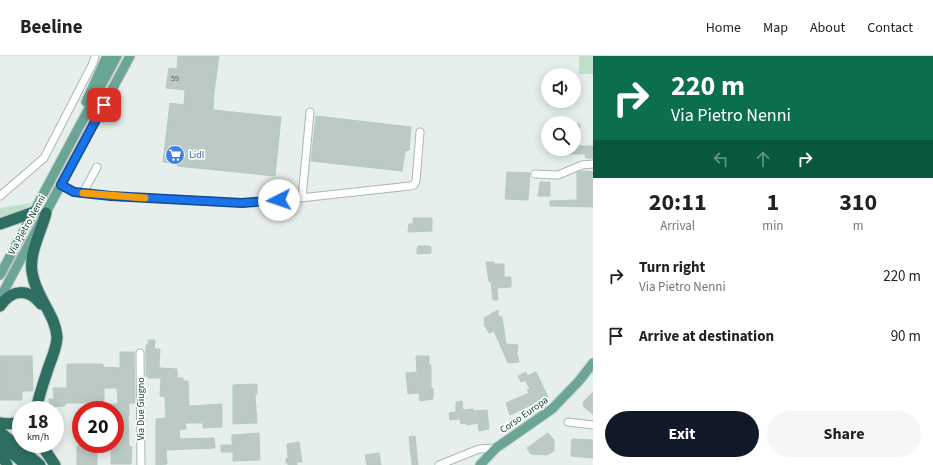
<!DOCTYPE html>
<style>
body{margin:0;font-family:"Source Sans 3",sans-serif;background:#f6f6f6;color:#222;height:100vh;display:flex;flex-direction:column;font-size:15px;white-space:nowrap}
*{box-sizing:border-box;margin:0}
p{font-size:13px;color:#767676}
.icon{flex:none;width:22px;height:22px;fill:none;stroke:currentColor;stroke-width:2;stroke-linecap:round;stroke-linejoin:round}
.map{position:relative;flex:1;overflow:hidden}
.panel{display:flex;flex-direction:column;background:#fff;width:340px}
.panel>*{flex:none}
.top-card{background:#0b6e4f;color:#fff;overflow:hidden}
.buttons{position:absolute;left:541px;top:12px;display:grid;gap:8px}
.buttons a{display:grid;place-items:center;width:40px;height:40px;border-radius:50%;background:#fff;box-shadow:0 2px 10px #0003;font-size:20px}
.speed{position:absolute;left:12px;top:345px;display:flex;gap:8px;font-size:20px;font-weight:700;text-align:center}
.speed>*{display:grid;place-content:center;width:52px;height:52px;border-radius:50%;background:#fff;box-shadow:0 2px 10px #0003;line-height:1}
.speed small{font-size:10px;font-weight:400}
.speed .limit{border:6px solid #d22;background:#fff;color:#111}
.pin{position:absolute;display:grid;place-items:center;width:34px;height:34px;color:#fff;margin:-17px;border-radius:8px;box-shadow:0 2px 6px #0006}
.me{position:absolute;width:44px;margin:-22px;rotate:266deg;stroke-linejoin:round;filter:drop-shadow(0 0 3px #0008)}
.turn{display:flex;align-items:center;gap:14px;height:84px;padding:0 12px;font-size:18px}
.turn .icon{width:52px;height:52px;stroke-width:2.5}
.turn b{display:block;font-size:28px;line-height:34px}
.lanes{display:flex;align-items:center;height:38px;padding:0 12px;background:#0003;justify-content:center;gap:20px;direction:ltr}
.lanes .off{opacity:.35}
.eta{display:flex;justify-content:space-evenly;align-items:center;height:68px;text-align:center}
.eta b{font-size:24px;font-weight:700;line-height:28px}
.button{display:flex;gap:8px;margin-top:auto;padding:8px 12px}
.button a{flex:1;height:46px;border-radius:24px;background:#111827;color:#fff;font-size:16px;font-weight:700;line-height:46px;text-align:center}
.button a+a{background:#f6f6f6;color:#222}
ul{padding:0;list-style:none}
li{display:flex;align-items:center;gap:12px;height:60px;padding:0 12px}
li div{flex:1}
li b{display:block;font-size:15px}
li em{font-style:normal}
header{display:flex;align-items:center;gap:24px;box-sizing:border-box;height:56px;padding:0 20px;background:#fff;border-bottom:1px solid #e0e0e0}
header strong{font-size:19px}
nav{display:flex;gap:22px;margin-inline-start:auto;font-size:14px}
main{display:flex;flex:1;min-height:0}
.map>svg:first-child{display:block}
</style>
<header>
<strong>Beeline</strong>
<nav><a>Home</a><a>Map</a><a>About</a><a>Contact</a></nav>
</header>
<main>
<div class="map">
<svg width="593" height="409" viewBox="0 0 593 409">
<rect width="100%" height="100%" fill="#e6efeb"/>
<path fill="#bfe0c8" d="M 579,0 L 593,0 L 593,18 L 579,18 Z
M 31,147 L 24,155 L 0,165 L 0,152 Z"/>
<path fill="#bbcac4" stroke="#b8c9c2" d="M 178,0 L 219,0 L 214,36 L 213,54 L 281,61 L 275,120 L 177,110 L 177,108 L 163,106 L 170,47 L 184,49 L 185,34 L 166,32 L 169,12 L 177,13 Z
M 316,60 L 411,71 L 409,94 L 405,95 L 402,115 L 311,105 Z
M 574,68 L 580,68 L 578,90 L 593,90 L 593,102 L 586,102 L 585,98 L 561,98 L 561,93 L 574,93 Z
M 586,115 L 593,116 L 593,151 L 550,150 L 550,145 L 577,144 L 577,116 Z
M 507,116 L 530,117 L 528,144 L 505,143 Z
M 540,126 L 550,126 L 550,140 L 538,140 Z
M 413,162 L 432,162 L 432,175 L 408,176 L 409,168 L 413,168 Z
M 418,190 L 429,190 L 431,191 L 431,197 L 417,198 L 417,192 L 418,192 Z
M 486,206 L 494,206 L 494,208 L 504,208 L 504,221 L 511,221 L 511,231 L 497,232 L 498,244 L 493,244 L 491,225 L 489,226 Z
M 498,254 L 498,260 L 502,261 L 506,288 L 518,289 L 517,297 L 519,306 L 508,307 L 494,275 L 489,277 L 484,268 L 485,267 L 484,262 Z
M 148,284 L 155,284 L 154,293 L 160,293 L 159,312 L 177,313 L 177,322 L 183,322 L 183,325 L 188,325 L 189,350 L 222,348 L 222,371 L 203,372 L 203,367 L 185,367 L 186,373 L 179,374 L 180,383 L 214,382 L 215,392 L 166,394 L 167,408 L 156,409 L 156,363 L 166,362 L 165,341 L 160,340 L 161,322 L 148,322 L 148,320 L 146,320 L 146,289 L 148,289 Z
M 120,296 L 134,296 L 135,347 L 129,347 L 129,359 L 128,359 L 129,390 L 132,391 L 131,408 L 111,408 L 111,391 L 116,390 L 115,354 L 107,354 L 107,348 L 118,348 L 117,332 L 104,332 L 104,347 L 65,347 L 65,350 L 50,351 L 49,343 L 54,343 L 53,332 L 67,332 L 67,308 L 103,308 L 103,311 L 120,312 Z
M 0,300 L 32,300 L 33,335 L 22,335 L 22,344 L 0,344 Z
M 416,300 L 429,300 L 429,309 L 431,309 L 431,332 L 433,332 L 433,343 L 420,345 L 419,337 L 408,338 L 406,317 L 417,316 Z
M 526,316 L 527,320 L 536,316 L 548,341 L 510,359 L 506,347 L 529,337 L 527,334 L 530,333 L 525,324 L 521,326 L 518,320 Z
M 257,328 L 257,338 L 255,338 L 257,367 L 233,368 L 233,329 Z
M 593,336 L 593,358 L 584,351 L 583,346 Z
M 462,345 L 463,354 L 473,353 L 474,355 L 487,354 L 489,373 L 479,375 L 478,367 L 467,369 L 466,367 L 461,368 L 460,363 L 450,364 L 449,357 L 456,356 L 456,346 Z
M 259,377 L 260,404 L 233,405 L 233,396 L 221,396 L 221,389 L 232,389 L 232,379 Z
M 548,377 L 554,384 L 554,395 L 547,399 L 531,398 L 527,392 Z
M 415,380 L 418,409 L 412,409 L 409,381 Z
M 572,383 L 593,384 L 593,402 L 571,400 Z
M 299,386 L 302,406 L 297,406 L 297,409 L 288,409 L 288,407 L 286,407 L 286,403 L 288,402 L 287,388 Z
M 77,390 L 91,390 L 92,391 L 97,391 L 97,409 L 77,409 Z
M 379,397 L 381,409 L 367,409 L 365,399 Z"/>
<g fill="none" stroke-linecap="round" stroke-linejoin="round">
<defs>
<path id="minor" d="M 535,118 L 558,119 L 582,109 L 593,108
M 61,129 L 74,136 L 111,140 L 242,147 L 291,143 L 410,130 L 414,129 L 416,125 L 420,76
M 83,137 L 97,111
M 0,140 L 44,102 L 93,7 L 95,0
M 302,142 L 310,56
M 140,297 L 141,409
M 568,366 L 593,369
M 439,409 L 479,393 L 496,392"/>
<path id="major" d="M 86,46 L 107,0
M 0,219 L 117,0
M 0,242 L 130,0
M 480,409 L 496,392 L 552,353 L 579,325 L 593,307"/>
<path id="highway" d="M 0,168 L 34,156
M 0,250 C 12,233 28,232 41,248
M 36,354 C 39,339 44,325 49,310 C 52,301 57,291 57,281 C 55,257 35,240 32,216 C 29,197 41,176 46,157
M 0,367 C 7,368 15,369 21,364
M 0,376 L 40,409
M 0,387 L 26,409
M 41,388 L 55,409
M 0,394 L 7,409"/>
</defs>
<use href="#minor" stroke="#a8b8b2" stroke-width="9"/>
<use href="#major" stroke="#c2cac8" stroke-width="11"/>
<use href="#highway" stroke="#c2cac8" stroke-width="13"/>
<use href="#minor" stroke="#fff" stroke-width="7"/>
<use href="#major" stroke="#6aa596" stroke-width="9"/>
<use href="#highway" stroke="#2f6f62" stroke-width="11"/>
</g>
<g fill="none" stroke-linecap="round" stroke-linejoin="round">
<defs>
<path id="route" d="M 104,49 L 61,129 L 74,136 L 111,140 L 242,147 L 279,144"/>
</defs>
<use href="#route" stroke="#114b97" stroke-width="10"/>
<use href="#route" stroke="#1a73e8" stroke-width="7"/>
<path stroke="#f59e0b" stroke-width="7" d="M 83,137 L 145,142"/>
</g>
<defs>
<symbol id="supermarket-disc" viewBox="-11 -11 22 22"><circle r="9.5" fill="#3f7fe0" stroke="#f7fbf9"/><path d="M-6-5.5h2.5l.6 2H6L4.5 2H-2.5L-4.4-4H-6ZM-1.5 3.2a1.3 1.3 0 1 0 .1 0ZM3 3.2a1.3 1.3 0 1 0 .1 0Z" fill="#fff"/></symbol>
</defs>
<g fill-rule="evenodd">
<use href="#supermarket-disc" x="164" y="88" width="22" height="22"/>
</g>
<g text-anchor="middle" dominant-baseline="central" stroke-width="3.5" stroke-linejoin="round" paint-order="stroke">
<g font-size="8" fill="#4a645c">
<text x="175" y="22">59</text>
</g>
<g font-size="10" fill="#366cbe" stroke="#f7fbf9" text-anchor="start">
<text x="189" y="99">Lidl</text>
</g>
<g font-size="10" fill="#24423a" stroke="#f7fbf9">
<text transform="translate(27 169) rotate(-61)">Via Pietro Nenni</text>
<text transform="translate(141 353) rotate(-90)">Via Due Giugno</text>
<text transform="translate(524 359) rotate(-35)">Corso Europa</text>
</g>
</g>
</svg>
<div class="buttons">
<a><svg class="icon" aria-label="sound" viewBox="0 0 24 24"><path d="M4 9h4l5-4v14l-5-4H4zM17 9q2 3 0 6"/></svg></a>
<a><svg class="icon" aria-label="search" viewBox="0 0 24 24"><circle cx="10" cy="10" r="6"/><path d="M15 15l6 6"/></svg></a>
</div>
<div class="speed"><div>18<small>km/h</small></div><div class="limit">20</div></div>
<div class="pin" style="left:104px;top:49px;background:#d93025"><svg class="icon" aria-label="arrive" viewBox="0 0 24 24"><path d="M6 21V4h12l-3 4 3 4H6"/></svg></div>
<svg class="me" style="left:279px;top:144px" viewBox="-20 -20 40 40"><circle r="19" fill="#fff"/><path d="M0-13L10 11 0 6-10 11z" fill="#1a73e8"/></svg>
</div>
<section class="panel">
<div class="top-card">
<div class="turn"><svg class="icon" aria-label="right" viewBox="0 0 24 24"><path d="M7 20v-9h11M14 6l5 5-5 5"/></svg><div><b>220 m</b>Via Pietro Nenni</div></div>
<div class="lanes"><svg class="icon off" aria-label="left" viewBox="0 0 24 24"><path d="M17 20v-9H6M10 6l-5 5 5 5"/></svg><svg class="icon off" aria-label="ahead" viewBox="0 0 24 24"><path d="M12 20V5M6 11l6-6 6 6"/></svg><svg class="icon" aria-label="right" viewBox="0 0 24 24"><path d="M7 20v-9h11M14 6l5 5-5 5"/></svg></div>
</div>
<div class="eta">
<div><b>20:11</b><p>Arrival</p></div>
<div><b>1</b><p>min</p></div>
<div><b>310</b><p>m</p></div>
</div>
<ul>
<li><svg class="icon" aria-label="right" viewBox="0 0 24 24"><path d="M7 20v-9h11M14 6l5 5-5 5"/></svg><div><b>Turn right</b><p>Via Pietro Nenni</p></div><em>220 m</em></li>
<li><svg class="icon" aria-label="arrive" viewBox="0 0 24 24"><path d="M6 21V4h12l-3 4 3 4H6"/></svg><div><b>Arrive at destination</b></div><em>90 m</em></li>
</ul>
<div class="button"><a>Exit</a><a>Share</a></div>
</section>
</main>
